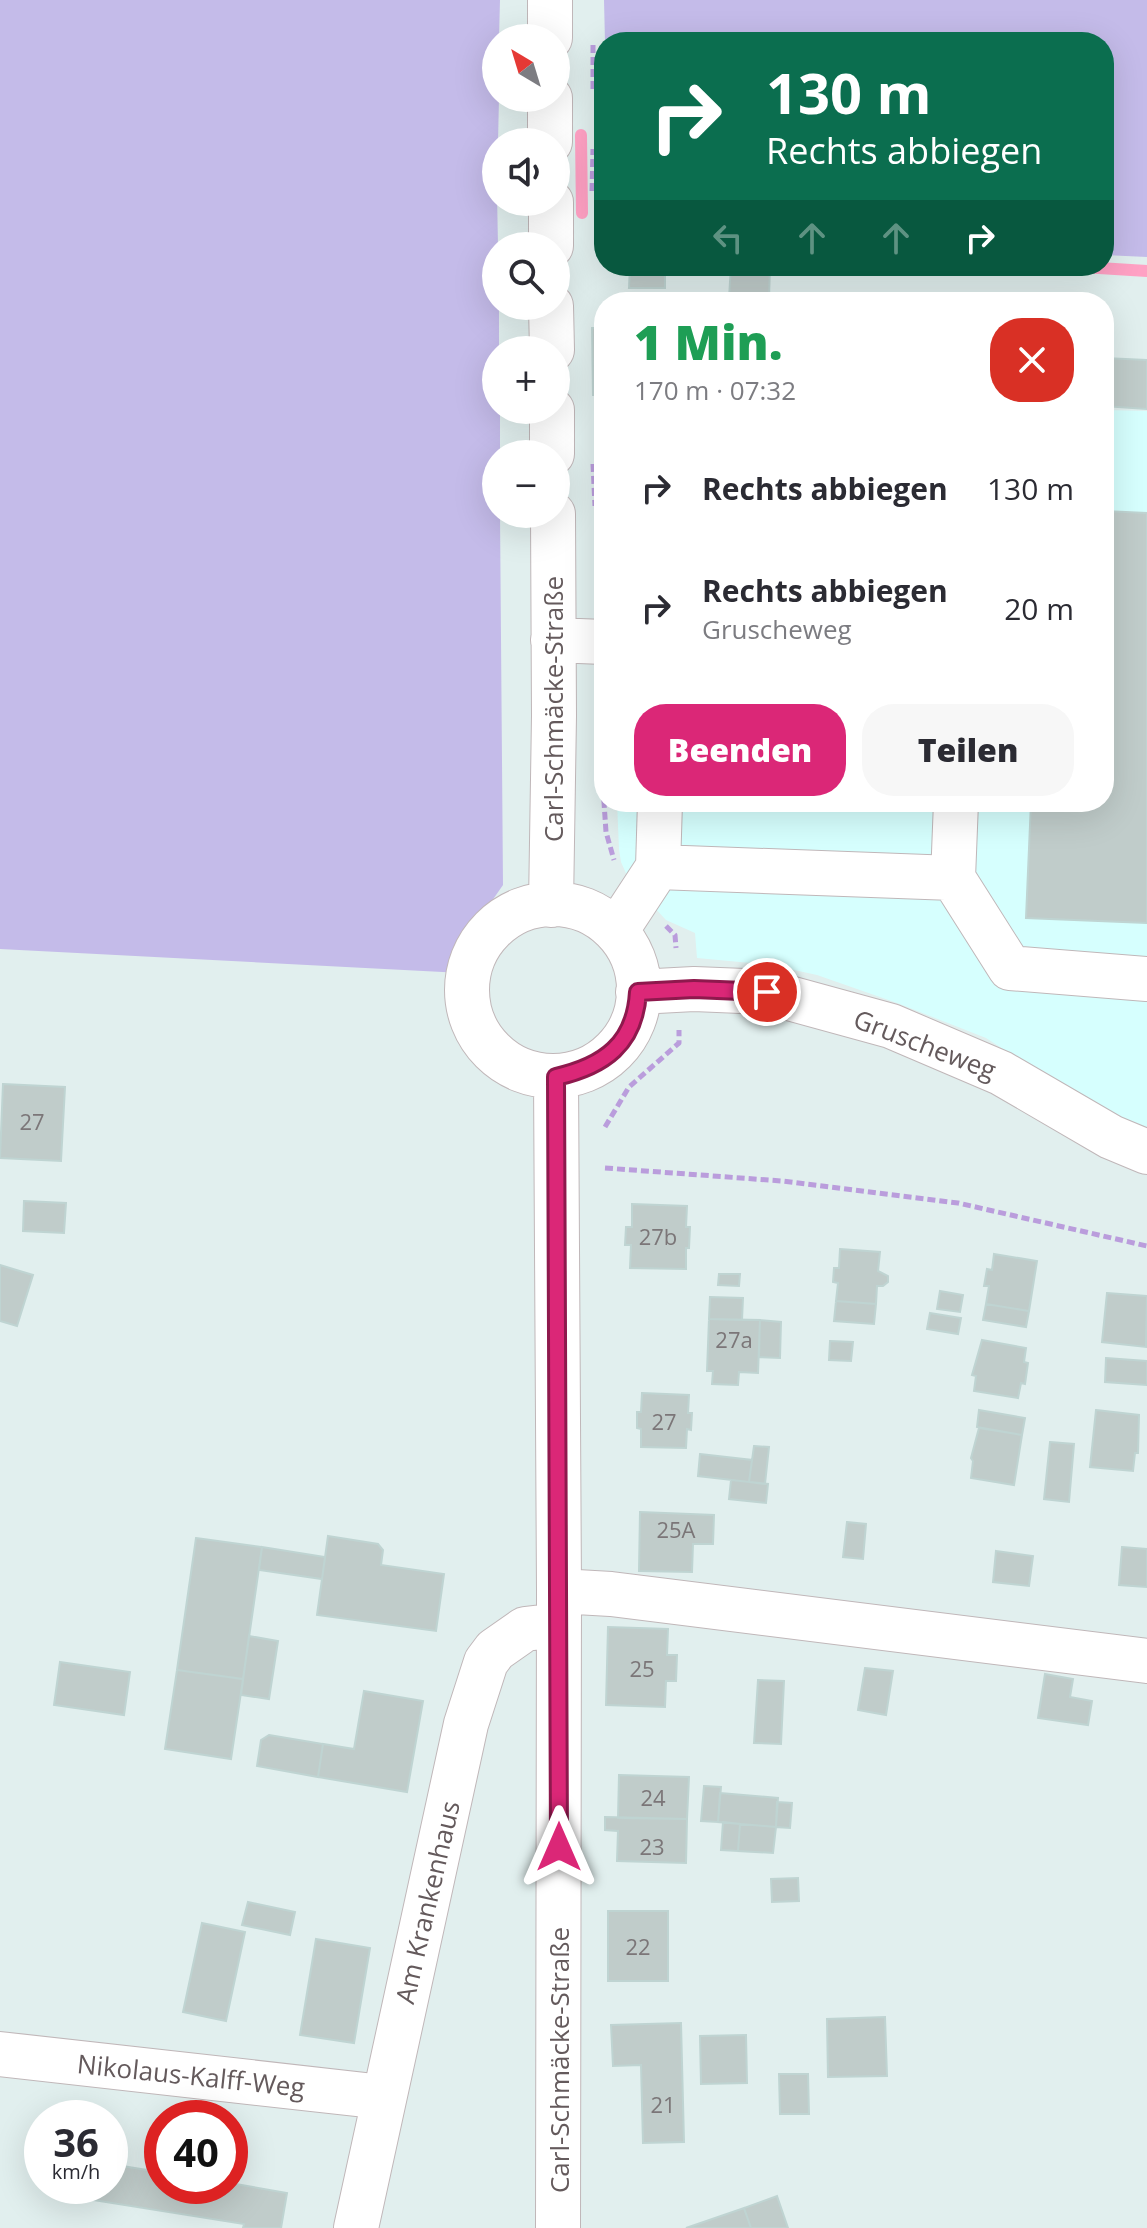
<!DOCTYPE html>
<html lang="de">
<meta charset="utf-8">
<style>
body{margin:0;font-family:"Open Sans",sans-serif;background:#f7f7f7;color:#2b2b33;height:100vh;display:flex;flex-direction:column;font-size:30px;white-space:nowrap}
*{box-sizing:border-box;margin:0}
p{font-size:26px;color:#7c7c81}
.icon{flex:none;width:44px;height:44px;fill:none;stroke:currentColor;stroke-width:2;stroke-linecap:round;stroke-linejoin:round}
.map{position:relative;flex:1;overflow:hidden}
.drawer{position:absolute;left:594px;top:292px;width:520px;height:520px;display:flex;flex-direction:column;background:#fff;border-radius:32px;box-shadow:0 8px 32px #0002}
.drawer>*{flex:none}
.top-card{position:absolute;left:594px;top:32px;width:520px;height:244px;border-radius:32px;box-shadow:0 8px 32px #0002;background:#0b6e4f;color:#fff;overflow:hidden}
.needle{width:52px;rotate:322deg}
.controls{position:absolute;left:482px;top:24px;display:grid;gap:16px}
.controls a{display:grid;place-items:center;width:88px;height:88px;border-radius:50%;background:#fff;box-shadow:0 8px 32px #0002;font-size:40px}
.speed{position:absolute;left:24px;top:2100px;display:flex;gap:16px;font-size:40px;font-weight:700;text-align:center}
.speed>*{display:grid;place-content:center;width:104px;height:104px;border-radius:50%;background:#fff;box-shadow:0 8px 32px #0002;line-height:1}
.speed small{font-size:20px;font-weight:400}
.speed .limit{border:12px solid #d22;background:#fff;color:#111}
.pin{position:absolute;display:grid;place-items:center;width:68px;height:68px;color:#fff;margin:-34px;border:4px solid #fff;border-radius:50%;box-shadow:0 2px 8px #0007}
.me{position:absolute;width:88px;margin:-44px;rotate:0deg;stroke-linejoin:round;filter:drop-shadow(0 0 6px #0008)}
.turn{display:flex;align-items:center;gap:28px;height:168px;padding:0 40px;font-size:36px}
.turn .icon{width:104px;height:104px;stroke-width:2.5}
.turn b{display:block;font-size:56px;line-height:68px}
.lanes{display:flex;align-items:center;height:76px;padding:0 40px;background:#0003;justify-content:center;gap:40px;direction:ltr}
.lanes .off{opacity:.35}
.round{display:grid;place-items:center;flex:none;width:84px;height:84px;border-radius:32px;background:#f7f7f7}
.summary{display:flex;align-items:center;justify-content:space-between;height:136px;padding:0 40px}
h1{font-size:48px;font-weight:800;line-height:60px;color:#1e9e55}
.cta{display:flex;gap:16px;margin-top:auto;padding:16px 40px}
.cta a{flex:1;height:92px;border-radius:32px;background:#db2777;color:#fff;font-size:32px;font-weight:800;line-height:92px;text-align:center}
.cta a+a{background:#f7f7f7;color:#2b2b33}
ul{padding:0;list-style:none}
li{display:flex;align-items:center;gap:24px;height:120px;padding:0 40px}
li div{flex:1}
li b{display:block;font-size:30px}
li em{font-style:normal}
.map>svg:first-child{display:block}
</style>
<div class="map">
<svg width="1147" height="2228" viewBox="0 0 1147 2228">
<rect width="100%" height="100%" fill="#e1efee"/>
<path fill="#d6fffe" d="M 596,406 L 604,406 L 604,716 L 602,466 L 596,442 Z
M 1104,410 L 1147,411 L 1147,1134 L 1091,1105 L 986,1038 L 897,1003 L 817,975 L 771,965 L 697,958 L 695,933 L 666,920 L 629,880 L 621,862 L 619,849 L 617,802 L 1104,802 Z"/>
<path fill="#c4bbe9" d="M 0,0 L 500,0 L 499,38 L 496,38 L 496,98 L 499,98 L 498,142 L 496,142 L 498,246 L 496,246 L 496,306 L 499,306 L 499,350 L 496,350 L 496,410 L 500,410 L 500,454 L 496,454 L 496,514 L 500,514 L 503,885 L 471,931 L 462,973 L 0,949 Z
M 604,0 L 1147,0 L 1147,257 L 1104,255 L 1104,42 L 605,42 Z"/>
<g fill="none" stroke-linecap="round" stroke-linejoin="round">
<path stroke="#ffa1c4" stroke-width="12" d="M 581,135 L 582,213
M 601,238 L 604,238
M 1067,266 L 1147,271"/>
</g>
<path fill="#c0ccca" stroke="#bfd4d2" stroke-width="2" d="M 630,266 L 665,266 L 665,288 L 629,288 Z
M 731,266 L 770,266 L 769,299 L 729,298 Z
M 592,328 L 604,328 L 604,395 L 593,395 Z
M 1104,358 L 1147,360 L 1147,409 L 1104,406 Z
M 1104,511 L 1147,513 L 1147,923 L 1026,918 L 1031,802 L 1104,802 Z
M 3,1084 L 65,1087 L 61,1161 L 0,1158 Z
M 24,1201 L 66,1203 L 64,1233 L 23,1231 Z
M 632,1204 L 687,1206 L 686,1227 L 690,1227 L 689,1248 L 686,1248 L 686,1269 L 630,1268 L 631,1245 L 625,1245 L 626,1227 L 632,1227 Z
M 840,1249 L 880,1252 L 878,1271 L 888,1276 L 888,1282 L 883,1286 L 877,1286 L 876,1304 L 836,1301 L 838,1283 L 833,1282 L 834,1268 L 839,1268 Z
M 994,1254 L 1037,1261 L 1029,1311 L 986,1304 L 989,1286 L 984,1286 L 987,1269 L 992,1270 Z
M 0,1265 L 33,1275 L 17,1326 L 0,1321 Z
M 719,1274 L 740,1274 L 739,1286 L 718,1285 Z
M 940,1291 L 963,1295 L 960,1312 L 937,1309 Z
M 1107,1293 L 1147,1296 L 1146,1347 L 1102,1342 Z
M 710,1297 L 743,1298 L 742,1320 L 709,1319 Z
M 836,1301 L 876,1304 L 874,1324 L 834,1321 Z
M 986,1304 L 1029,1311 L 1026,1327 L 983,1320 Z
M 930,1313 L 961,1318 L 958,1334 L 927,1329 Z
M 709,1319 L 760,1320 L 758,1373 L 739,1372 L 738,1385 L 712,1384 L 713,1371 L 707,1371 Z
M 760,1320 L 781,1322 L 780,1358 L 759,1357 Z
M 982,1340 L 1026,1348 L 1024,1362 L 1028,1363 L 1025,1384 L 1021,1383 L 1018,1398 L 974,1391 L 976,1376 L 972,1375 Z
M 830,1341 L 853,1342 L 851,1361 L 829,1360 Z
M 1106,1358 L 1147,1361 L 1147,1385 L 1105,1382 Z
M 642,1393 L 689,1395 L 688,1413 L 692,1413 L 691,1430 L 687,1429 L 686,1448 L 641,1447 L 641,1429 L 637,1428 L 637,1412 L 641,1412 Z
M 979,1410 L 1025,1418 L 1022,1435 L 977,1427 Z
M 1096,1410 L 1139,1415 L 1138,1453 L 1135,1453 L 1133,1471 L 1090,1467 Z
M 979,1428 L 1022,1435 L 1014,1485 L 971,1478 L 973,1461 L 971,1458 Z
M 1050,1442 L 1074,1444 L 1069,1502 L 1044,1499 Z
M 754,1446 L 769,1447 L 765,1484 L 749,1482 Z
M 700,1454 L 752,1460 L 749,1482 L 698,1476 Z
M 731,1480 L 768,1484 L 766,1503 L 729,1499 Z
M 640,1512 L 714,1515 L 713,1544 L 693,1544 L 692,1572 L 639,1571 Z
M 847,1522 L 866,1524 L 863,1559 L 843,1557 Z
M 328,1536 L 378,1544 L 383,1550 L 381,1565 L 444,1574 L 436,1631 L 317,1615 Z
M 196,1538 L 262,1547 L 243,1679 L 177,1670 Z
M 262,1547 L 325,1557 L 322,1579 L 259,1570 Z
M 1122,1547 L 1147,1549 L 1147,1587 L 1119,1585 Z
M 996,1551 L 1033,1556 L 1029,1586 L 993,1582 Z
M 608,1627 L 668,1629 L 667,1655 L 677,1655 L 676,1681 L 666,1681 L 665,1707 L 606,1705 Z
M 249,1636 L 278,1641 L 269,1699 L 241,1695 Z
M 60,1662 L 130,1672 L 124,1715 L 54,1705 Z
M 865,1668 L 893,1671 L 886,1715 L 858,1710 Z
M 177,1670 L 243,1679 L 231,1759 L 165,1749 Z
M 1045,1674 L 1073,1679 L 1070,1697 L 1092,1701 L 1088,1725 L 1038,1718 Z
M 758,1680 L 784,1681 L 781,1744 L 754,1743 Z
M 364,1691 L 423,1701 L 407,1792 L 318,1777 L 323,1744 L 354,1749 Z
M 269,1735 L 323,1744 L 318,1777 L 257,1766 L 261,1740 Z
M 619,1775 L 689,1777 L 687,1819 L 618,1818 Z
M 704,1786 L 721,1787 L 718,1822 L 701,1821 Z
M 720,1793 L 778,1798 L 776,1827 L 718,1822 Z
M 777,1802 L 792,1803 L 790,1828 L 776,1827 Z
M 605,1817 L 687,1819 L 686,1863 L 617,1861 L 618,1831 L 605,1830 Z
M 723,1822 L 740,1824 L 738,1851 L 721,1850 Z
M 740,1824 L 776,1827 L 773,1853 L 738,1851 Z
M 798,1878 L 799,1901 L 772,1902 L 771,1879 Z
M 248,1902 L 295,1912 L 290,1935 L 242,1925 Z
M 608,1911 L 668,1911 L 668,1981 L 608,1981 Z
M 202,1923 L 245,1932 L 226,2021 L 183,2012 Z
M 316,1939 L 370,1948 L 354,2043 L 300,2035 Z
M 885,2017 L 887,2076 L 828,2077 L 827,2019 Z
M 681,2023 L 684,2142 L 643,2143 L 641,2065 L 613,2066 L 611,2025 Z
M 746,2035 L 747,2083 L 701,2084 L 700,2036 Z
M 779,2074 L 808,2074 L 809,2114 L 780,2114 Z
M 148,2161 L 162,2163 L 162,2186 L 230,2186 L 230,2183 L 287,2193 L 281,2228 L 243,2228 L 244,2224 L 49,2193 L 50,2186 L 110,2186 L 110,2164 L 147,2170 Z
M 777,2196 L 788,2228 L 751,2228 L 744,2208 Z
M 744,2208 L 751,2228 L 686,2228 Z"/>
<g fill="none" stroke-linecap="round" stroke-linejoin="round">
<defs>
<path id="minor" d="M 550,0 L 550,38
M 550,98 L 550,142
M 551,202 L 551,246
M 551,306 L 552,350
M 552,410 L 552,454
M 553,640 L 604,642
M 660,802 L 658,867 L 953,878
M 956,802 L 953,878 L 1010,968 L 1147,979
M467 990a86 86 0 1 1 172 0a86 86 0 1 1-172 0Z
M 551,905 L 554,716 L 553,514
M 616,931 L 658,867
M 638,992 L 694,989 L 767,992 L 891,1026 L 1001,1073 L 1111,1137 L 1147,1152
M 556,1077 L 559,1591 L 558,2228
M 559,1591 L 611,1594 L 1147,1661
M 0,2054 L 383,2097
M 356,2228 L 466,1724 L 486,1662 L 495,1650 L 525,1629 L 559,1625"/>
</defs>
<use href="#minor" stroke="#c0b7b9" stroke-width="46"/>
<path stroke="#ba9ddc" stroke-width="5" stroke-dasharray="8 4" stroke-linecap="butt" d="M 593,45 L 593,91
M 592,191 L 593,149
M 593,464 L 595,506
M 599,728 L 606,832 L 614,860
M 666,926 L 675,935 L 676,948
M 605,1127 L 629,1087 L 679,1043 L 679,1030
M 605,1168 L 782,1181 L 958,1203 L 1147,1246"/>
<use href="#minor" stroke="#fff" stroke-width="44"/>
</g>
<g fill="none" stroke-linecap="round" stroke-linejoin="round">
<defs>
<path id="route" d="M 559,1847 L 556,1077 C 604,1066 635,1044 638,992 L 694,989 L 767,992"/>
</defs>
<use href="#route" stroke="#8e194d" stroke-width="20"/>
<use href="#route" stroke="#db2777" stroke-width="14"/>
</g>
<g text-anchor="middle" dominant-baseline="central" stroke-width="8" stroke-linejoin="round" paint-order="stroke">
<g font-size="22" fill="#7b7678">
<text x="32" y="1121">27</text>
<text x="658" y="1236">27b</text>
<text x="734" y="1339">27a</text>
<text x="664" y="1421">27</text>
<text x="676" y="1529">25A</text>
<text x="642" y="1668">25</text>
<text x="653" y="1797">24</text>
<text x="652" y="1846">23</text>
<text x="638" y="1946">22</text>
<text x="663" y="2104">21</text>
</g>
<g font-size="26" fill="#645a5c" stroke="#fff">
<text transform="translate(553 709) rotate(-90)">Carl-Schmäcke-Straße</text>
<text transform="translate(925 1044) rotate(21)">Gruscheweg</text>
<text transform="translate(427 1902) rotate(-77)">Am Krankenhaus</text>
<text transform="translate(559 2060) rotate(-90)">Carl-Schmäcke-Straße</text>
<text transform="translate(191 2075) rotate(6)">Nikolaus-Kalff-Weg</text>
</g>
</g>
</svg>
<div class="controls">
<a><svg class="needle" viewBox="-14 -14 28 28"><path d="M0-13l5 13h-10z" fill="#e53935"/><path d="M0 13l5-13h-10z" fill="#7c7c81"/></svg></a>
<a><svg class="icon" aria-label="sound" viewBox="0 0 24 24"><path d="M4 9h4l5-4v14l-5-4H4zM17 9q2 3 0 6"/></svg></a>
<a><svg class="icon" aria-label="search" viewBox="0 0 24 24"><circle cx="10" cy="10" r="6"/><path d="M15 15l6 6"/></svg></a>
<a>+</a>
<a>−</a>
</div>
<div class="speed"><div>36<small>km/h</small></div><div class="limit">40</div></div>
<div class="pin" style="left:767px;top:992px;background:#d93025"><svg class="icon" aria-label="arrive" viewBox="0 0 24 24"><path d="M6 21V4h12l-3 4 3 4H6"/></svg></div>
<svg class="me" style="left:559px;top:1847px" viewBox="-20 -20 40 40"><path d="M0-17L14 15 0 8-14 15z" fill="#db2777" stroke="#fff" stroke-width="4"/></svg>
<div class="top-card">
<div class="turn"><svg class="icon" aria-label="right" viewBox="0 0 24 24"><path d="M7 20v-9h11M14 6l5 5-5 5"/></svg><div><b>130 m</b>Rechts abbiegen</div></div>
<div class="lanes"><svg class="icon off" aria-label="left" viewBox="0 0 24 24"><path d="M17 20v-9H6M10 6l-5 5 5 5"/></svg><svg class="icon off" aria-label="ahead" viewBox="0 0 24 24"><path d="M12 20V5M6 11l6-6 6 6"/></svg><svg class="icon off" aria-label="ahead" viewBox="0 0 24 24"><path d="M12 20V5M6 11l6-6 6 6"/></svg><svg class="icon" aria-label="right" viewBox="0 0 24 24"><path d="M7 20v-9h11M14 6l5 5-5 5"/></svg></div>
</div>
<section class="drawer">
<div class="summary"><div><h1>1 Min.</h1><p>170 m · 07:32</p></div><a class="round" style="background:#d93025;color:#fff"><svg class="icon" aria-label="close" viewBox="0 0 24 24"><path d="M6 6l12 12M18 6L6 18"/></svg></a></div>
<ul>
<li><svg class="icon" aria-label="right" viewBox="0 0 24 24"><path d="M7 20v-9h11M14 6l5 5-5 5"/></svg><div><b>Rechts abbiegen</b></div><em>130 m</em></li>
<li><svg class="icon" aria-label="right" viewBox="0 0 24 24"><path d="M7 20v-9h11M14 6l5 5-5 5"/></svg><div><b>Rechts abbiegen</b><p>Gruscheweg</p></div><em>20 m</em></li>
</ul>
<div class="cta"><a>Beenden</a><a>Teilen</a></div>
</section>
</div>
